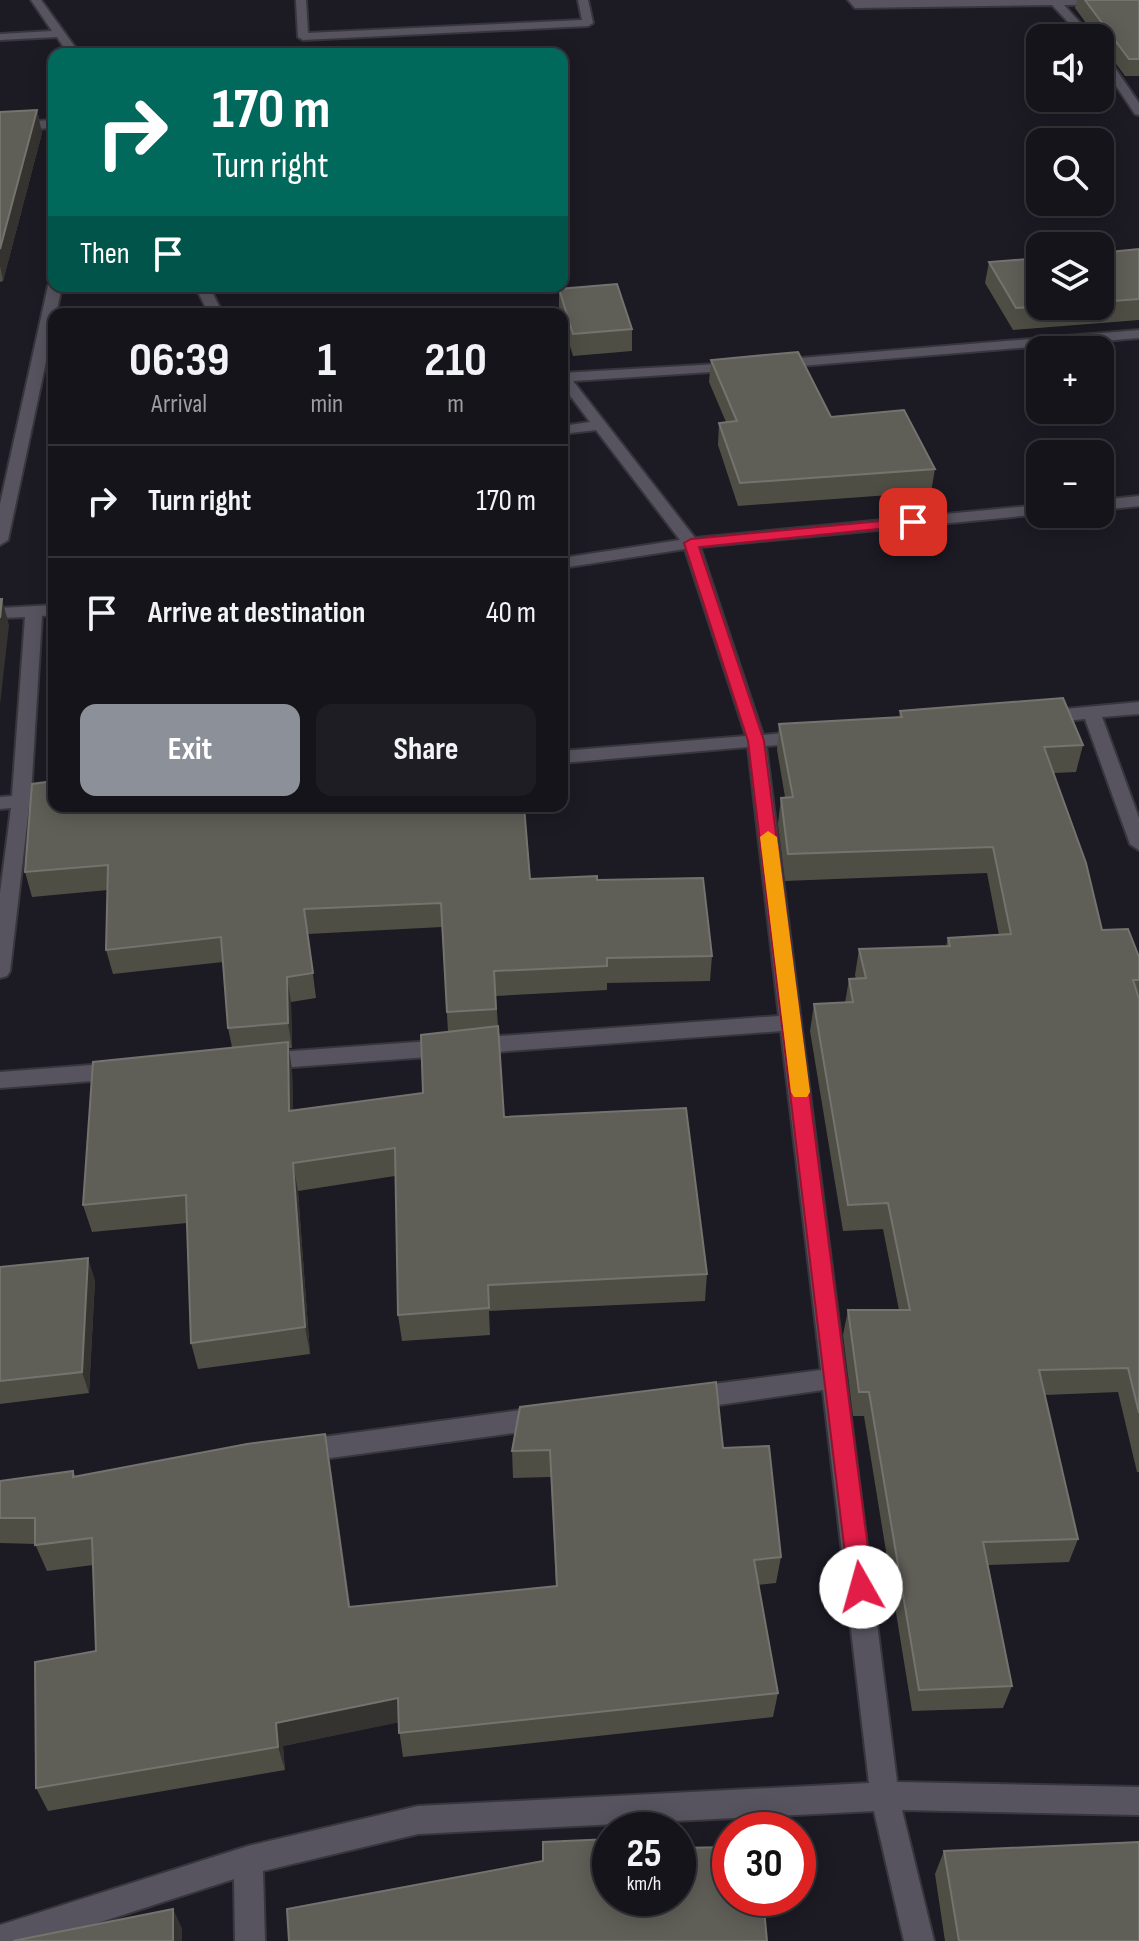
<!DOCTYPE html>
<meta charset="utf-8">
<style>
body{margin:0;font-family:"Sofia Sans Condensed",sans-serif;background:#1e1d23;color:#f1f3f6;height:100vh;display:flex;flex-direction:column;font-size:30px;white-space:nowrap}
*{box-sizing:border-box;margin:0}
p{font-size:26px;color:#9d9ea2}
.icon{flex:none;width:44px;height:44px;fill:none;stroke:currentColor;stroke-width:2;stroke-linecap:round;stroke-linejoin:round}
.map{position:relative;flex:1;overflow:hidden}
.drawer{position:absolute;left:48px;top:308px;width:520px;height:504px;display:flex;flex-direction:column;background:#15141a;border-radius:16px;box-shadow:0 4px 20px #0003,0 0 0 2px #343339}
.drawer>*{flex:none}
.top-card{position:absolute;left:48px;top:48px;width:520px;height:244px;border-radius:16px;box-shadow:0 4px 20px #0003,0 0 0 2px #343339;background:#00695c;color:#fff;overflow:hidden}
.fabs{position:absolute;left:1026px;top:24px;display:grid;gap:16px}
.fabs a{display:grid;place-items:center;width:88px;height:88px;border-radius:16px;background:#15141a;box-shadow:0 4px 20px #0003,0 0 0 2px #343339;font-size:40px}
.speed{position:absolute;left:592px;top:1812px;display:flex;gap:16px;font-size:40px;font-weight:700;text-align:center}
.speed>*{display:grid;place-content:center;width:104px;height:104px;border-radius:50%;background:#15141a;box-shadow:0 4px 20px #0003,0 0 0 2px #343339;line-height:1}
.speed small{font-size:20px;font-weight:400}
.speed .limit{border:12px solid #d22;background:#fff;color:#111}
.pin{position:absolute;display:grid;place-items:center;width:68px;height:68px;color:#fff;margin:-34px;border-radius:16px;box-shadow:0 4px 12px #0006}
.me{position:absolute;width:88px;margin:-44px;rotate:353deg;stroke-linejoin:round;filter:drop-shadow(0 0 6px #0008)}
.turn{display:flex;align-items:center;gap:28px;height:168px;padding:0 32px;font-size:36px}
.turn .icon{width:104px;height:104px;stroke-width:2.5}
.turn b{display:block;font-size:56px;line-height:68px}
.then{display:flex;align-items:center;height:76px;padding:0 32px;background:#0003;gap:16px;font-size:30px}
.eta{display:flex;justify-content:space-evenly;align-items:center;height:136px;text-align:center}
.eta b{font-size:48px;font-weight:700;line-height:56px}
.primary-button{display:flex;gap:16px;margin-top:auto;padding:16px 32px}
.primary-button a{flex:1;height:92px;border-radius:16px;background:#8c9099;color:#fff;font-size:32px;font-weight:700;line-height:92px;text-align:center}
.primary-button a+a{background:#1e1d23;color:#f1f3f6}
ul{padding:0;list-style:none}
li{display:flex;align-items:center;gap:24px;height:112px;padding:0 32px;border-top:2px solid #343339}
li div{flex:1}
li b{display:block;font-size:30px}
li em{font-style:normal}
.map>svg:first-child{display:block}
</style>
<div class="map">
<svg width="1139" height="1941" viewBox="0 0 1139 1941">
<rect width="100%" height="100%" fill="#1c1a23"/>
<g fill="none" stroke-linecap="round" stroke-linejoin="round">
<defs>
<path id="minor" d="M 31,0 L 41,0 L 80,54 L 68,54 L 57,37 L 0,40 L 0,34 L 52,31 Z
M 296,0 L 306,0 L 308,33 L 582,20 L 578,0 L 588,0 L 593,23 L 588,26 L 303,40 L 298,37 Z
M 848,0 L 1139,0 L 1139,4 L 1064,5 L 1094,38 L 1083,38 L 1052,5 L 855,8 Z
M 1100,51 L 1104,52 L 1139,103 L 1139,115 L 1135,114 L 1100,62 Z
M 54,120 L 54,128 L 0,131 L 0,123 Z
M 54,282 L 54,286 L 62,286 L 8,540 L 0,545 L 0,504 L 48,286 Z
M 195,286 L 209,286 L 223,314 L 209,314 Z
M 1139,330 L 1139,338 L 776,368 L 769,364 L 776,360 Z
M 736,363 L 743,367 L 741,370 L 573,381 L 695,538 L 1040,505 L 1040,514 L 1043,514 L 700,547 L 763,735 L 805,731 L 814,737 L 805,743 L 766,746 L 897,1782 L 1139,1787 L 1139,1815 L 902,1810 L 934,1941 L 904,1941 L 874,1811 L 418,1834 L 263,1871 L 265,1941 L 235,1941 L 234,1879 L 42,1941 L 0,1941 L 0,1925 L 248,1846 L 418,1806 L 869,1783 L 823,1390 L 690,1409 L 681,1406 L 678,1398 L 681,1390 L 690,1387 L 821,1370 L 781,1031 L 265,1069 L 258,1067 L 255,1061 L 258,1055 L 265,1053 L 779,1016 L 748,747 L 562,763 L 562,751 L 746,736 L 685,549 L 562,568 L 562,558 L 680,540 L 596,430 L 562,434 L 562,426 L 590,422 L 562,385 L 562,373 Z
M 1139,496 L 1139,506 L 1100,510 L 1100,500 Z
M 54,605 L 54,615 L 42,616 L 31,795 L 54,793 L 54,805 L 29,807 L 10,971 L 7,976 L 0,978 L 0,893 L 11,808 L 0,809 L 0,797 L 12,796 L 25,617 L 0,618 L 0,608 Z
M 1139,702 L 1139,714 L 1102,717 L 1139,818 L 1139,850 L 1130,844 L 1085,719 L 1044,723 L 1035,717 L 1044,711 Z
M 118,1063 L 125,1065 L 128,1071 L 125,1077 L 118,1079 L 0,1088 L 0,1072 Z
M 543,1407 L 552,1410 L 555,1418 L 552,1426 L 543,1429 L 301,1462 L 292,1459 L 289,1451 L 292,1443 L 301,1440 Z"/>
</defs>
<use href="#minor" stroke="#37363d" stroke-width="4"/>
<use href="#minor" fill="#57545f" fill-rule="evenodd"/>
</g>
<path fill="#4f4e45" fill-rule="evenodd" d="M 1077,0 L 1139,0 L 1139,76 L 1125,76 L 1100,42 L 1100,38 L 1097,38 L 1075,8 Z
M 37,110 L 42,133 L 3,281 L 0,282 L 0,112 Z
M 1139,249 L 1139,320 L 1013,330 L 985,283 L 989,262 L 1040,306 L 1100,306 L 1100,253 Z
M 559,289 L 632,329 L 632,351 L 573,356 L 562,320 L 562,314 L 560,314 L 559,310 Z
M 711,360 L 831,417 L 935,469 L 931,492 L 738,506 L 718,445 L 719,423 L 726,422 L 709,382 Z
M 900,711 L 1083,745 L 1076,772 L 1054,773 L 1102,930 L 1139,957 L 1139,1472 L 1137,1472 L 1118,1392 L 1045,1395 L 1078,1539 L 1069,1562 L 988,1565 L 1012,1686 L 1003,1708 L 912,1711 L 864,1416 L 853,1416 L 843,1335 L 848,1310 L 899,1310 L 883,1229 L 843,1231 L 810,1031 L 814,1004 L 845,1003 L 849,979 L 856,979 L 855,975 L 859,949 L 946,946 L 948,938 L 999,935 L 987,873 L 785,881 L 778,824 L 781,798 L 785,797 L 777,750 L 779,724 L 899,717 Z
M 54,806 L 530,879 L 597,880 L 712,956 L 710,981 L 607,983 L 607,990 L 496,996 L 504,1117 L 707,1274 L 705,1301 L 489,1311 L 490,1335 L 402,1341 L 398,1315 L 395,1176 L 298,1191 L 310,1354 L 198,1369 L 191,1343 L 187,1223 L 92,1232 L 83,1205 L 232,1047 L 228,1028 L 223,962 L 113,974 L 106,950 L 108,890 L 32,897 L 25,872 ZM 442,927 L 448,1032 L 423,1093 L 293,1110 L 292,1070 L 289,1048 L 292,1048 L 291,1002 L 316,998 L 308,934 Z
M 0,1267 L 95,1280 L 89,1393 L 0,1404 Z
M 325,1434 L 350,1607 L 556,1587 L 551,1477 L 513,1478 L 512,1451 L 723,1448 L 781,1557 L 776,1583 L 758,1585 L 778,1693 L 773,1717 L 403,1757 L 398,1722 L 283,1746 L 285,1770 L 48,1811 L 36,1788 L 96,1651 L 93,1565 L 47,1571 L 35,1544 L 0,1543 L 0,1481 L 73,1471 L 76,1477 Z
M 1139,1840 L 1139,1941 L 945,1941 L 935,1874 L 944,1851 L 1138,1842 Z"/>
<path fill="#343330" d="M 37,110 L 42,133 L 3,281 L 0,266 L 0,249 Z
M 2,599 L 9,625 L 0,705 L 0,618 Z
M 287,977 L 291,1002 L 292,1048 L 288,1023 Z
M 288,1042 L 292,1070 L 294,1139 L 289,1111 Z
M 293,1163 L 298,1191 L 310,1354 L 305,1327 Z
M 88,1258 L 95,1280 L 89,1393 L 82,1372 Z
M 325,1434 L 330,1461 L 354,1632 L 349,1607 Z
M 398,1698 L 401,1722 L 283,1746 L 285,1770 L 278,1747 L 276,1723 Z
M 173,1909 L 182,1928 L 182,1941 L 173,1941 Z"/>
<path fill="#5f5e57" stroke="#74736e" stroke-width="2" d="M 1085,0 L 1139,0 L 1139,59 L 1129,59 Z
M 37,110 L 0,249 L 0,112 Z
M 1139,249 L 1139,299 L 1100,302 L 1100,253 Z
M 1040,258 L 1040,306 L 1046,306 L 1016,308 L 989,262 Z
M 617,284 L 632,329 L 573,334 L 559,289 Z
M 798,352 L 831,417 L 904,410 L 935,469 L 740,483 L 719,423 L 737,421 L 711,360 Z
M 0,599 L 2,599 L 0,618 Z
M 1063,698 L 1083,745 L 1044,747 L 1086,863 L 1102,930 L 1128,929 L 1139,957 L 1139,980 L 1133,980 L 1139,999 L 1139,1413 L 1128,1368 L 1039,1370 L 1078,1539 L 983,1542 L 1012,1686 L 919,1690 L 869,1392 L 859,1392 L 848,1310 L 910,1310 L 888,1203 L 848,1205 L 814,1004 L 853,1002 L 849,979 L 866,978 L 859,949 L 950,946 L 948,938 L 1011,934 L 993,847 L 788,854 L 781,798 L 793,797 L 779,724 L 902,717 L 900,711 Z
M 54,781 L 54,806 L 524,806 L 530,879 L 597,876 L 597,880 L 703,878 L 712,956 L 607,958 L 607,966 L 494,971 L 496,1009 L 447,1012 L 441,903 L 304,909 L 313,973 L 287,977 L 288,1023 L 228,1028 L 221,937 L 106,950 L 108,865 L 25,872 L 32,784 Z
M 498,1026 L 504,1117 L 686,1108 L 707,1274 L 488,1285 L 489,1308 L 398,1315 L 395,1148 L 293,1163 L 305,1327 L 191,1343 L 186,1195 L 83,1205 L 93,1062 L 288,1042 L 289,1111 L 423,1093 L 421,1035 Z
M 88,1258 L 82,1372 L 0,1381 L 0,1267 Z
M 716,1382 L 723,1448 L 769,1446 L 781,1557 L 754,1560 L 778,1693 L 399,1733 L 398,1698 L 276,1723 L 278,1747 L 36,1788 L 35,1662 L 96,1651 L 92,1538 L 35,1545 L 35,1518 L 0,1518 L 0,1481 L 73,1471 L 73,1477 L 247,1444 L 325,1434 L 349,1607 L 557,1586 L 550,1450 L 512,1451 L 520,1407 Z
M 610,1839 L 610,1898 L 678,1898 L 678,1848 L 730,1847 L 730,1898 L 763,1898 L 767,1941 L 289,1941 L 287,1909 L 543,1861 L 543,1842 Z
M 1139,1842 L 1139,1941 L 959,1941 L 944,1851 Z
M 173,1909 L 173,1941 L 13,1941 Z"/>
<path fill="#e11d48" stroke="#92132f" stroke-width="2" d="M 913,518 L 918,519 L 918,525 L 699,547 L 764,741 L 873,1587 L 869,1595 L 861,1598 L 852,1595 L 849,1587 L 748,741 L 684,543 L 691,539 Z"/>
<path fill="#f59e0b" d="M 768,831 L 777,837 L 810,1092 L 807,1097 L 794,1097 L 791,1092 L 760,837 Z"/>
</svg>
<div class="fabs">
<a><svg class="icon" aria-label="sound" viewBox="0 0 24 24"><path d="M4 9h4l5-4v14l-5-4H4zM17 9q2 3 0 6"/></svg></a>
<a><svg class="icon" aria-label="search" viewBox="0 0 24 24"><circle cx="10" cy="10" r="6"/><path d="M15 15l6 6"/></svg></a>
<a><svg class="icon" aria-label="layers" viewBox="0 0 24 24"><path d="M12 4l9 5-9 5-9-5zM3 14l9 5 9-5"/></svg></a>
<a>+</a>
<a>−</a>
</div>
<div class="speed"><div>25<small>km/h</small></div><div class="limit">30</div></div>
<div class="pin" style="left:913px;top:522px;background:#d93025"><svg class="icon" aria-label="arrive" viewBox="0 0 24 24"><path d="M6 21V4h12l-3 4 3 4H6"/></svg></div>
<svg class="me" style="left:861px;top:1587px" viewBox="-20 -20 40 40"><circle r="19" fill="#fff"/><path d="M0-13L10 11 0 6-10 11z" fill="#e11d48"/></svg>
<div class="top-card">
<div class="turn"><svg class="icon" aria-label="right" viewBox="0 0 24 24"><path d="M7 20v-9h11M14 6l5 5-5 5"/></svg><div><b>170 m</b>Turn right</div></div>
<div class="then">Then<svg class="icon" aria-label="arrive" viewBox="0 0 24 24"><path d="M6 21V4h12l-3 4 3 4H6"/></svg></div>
</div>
<section class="drawer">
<div class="eta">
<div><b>06:39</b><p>Arrival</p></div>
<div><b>1</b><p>min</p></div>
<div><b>210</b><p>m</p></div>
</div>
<ul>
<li><svg class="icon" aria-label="right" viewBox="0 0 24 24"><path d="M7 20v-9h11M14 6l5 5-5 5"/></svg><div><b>Turn right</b></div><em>170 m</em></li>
<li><svg class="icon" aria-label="arrive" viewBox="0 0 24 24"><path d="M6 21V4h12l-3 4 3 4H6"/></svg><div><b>Arrive at destination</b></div><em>40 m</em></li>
</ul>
<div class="primary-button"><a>Exit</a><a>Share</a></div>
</section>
</div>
